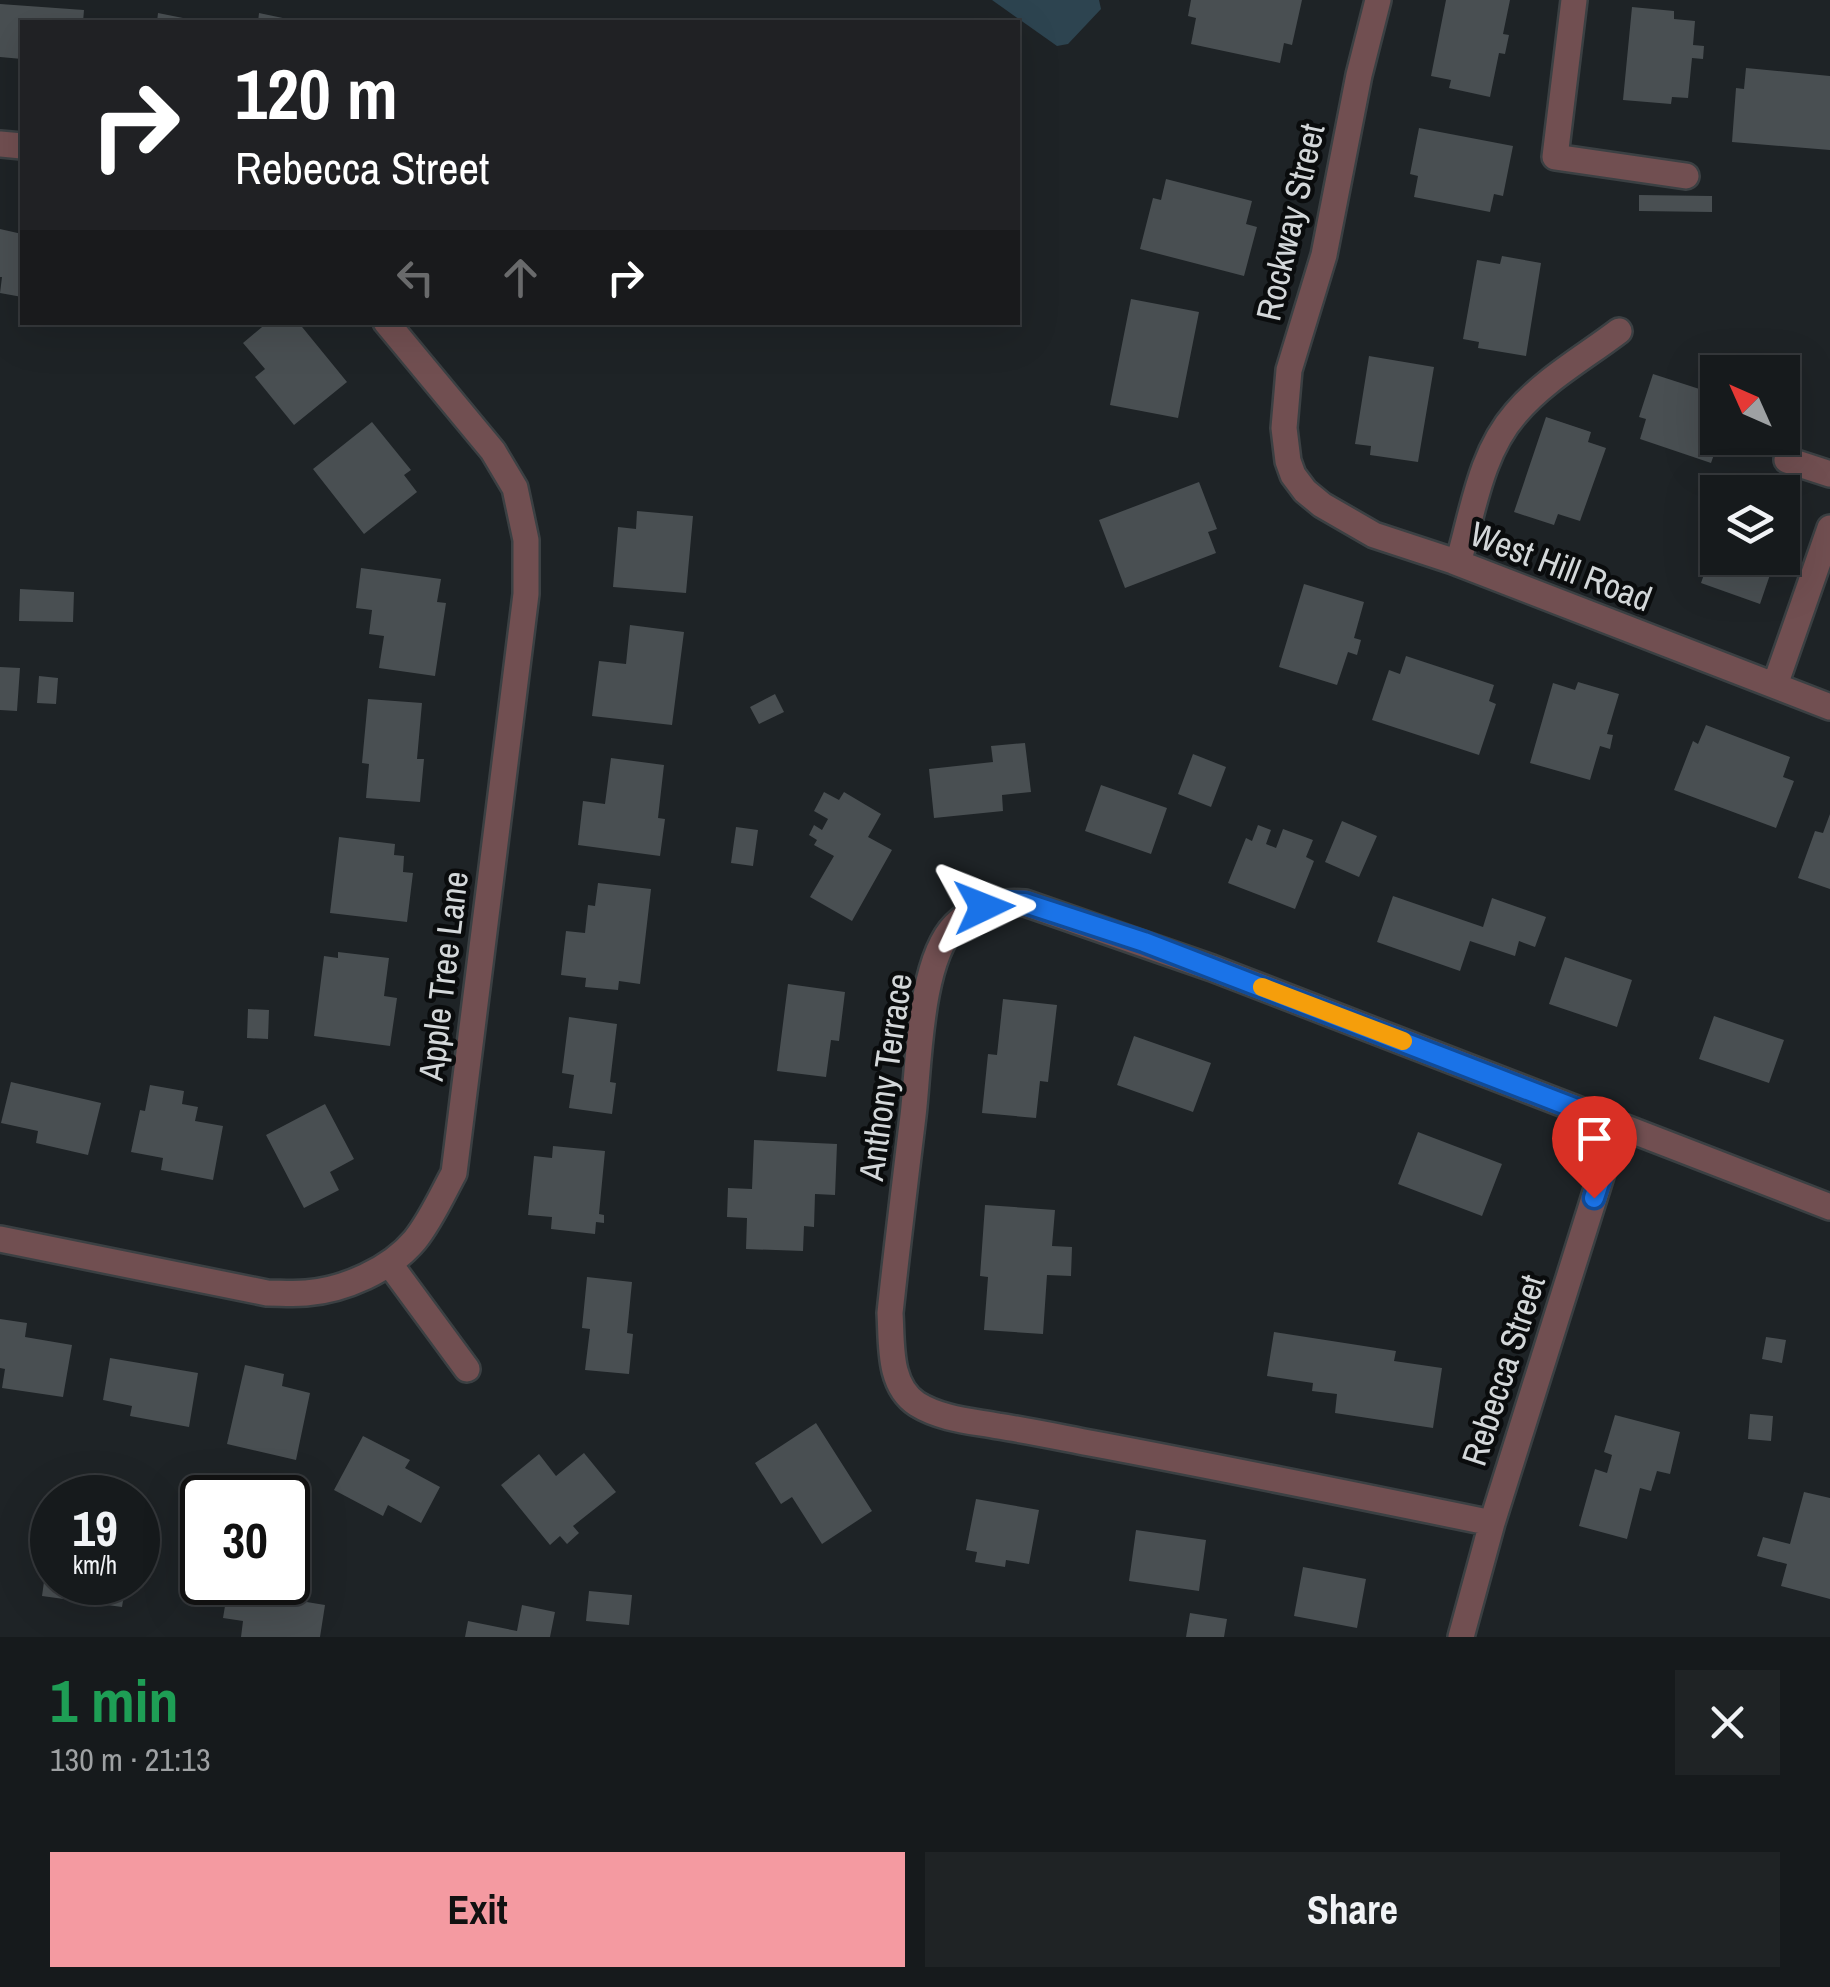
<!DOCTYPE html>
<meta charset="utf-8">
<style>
body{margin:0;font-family:"Archivo Narrow",sans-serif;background:#1f2325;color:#f1f3f6;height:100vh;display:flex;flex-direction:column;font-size:38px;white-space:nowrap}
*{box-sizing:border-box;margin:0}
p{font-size:32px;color:#9ea1a3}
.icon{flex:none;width:55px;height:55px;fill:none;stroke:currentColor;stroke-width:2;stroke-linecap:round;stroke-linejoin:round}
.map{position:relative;height:1637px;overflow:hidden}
.drawer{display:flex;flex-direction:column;background:#161a1c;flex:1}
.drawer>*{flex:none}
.top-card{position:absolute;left:20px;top:20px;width:1000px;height:305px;border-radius:0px;box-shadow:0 10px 40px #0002,0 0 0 2px #35383b;background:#202124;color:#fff;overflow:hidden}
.needle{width:65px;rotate:315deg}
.buttons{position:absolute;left:1700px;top:355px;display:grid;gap:20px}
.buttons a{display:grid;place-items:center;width:100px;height:100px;border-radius:0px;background:#161a1c;box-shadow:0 10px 40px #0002,0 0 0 2px #35383b;font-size:50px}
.speed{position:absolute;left:30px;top:1475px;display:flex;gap:20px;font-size:50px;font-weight:700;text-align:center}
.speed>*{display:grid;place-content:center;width:130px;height:130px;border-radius:50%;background:#161a1c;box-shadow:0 10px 40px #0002,0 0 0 2px #35383b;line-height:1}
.speed small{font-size:25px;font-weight:400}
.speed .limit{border:5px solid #111;border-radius:15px;background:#fff;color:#111}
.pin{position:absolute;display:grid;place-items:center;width:85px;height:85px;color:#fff;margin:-102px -42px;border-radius:50% 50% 50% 0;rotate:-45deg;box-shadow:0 0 10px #0007}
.pin .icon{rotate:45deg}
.me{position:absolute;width:110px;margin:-55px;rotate:88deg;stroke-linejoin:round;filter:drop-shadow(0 0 8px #0008)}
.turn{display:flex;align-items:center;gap:35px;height:210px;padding:0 50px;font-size:45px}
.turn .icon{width:130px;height:130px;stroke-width:2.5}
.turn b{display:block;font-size:70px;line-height:85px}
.lanes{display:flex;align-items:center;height:95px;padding:0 50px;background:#0003;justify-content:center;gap:50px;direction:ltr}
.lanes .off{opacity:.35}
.round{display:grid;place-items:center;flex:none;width:105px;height:105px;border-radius:0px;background:#1f2325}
.overview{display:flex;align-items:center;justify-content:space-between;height:170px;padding:0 50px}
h1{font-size:60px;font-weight:800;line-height:75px;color:#1e9e55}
.button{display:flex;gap:20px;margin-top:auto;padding:20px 50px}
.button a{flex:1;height:115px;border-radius:0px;background:#f49aa1;color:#111;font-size:40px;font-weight:800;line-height:115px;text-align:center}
.button a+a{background:#1f2325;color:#f1f3f6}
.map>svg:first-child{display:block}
</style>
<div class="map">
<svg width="1830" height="1637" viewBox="0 0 1830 1637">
<rect width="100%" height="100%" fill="#1e2326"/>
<path fill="#2d4450" d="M 992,0 L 1099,0 L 1101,9 L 1068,44 L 1057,46 Z"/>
<path fill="#494f52" d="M 1191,0 L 1302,0 L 1292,45 L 1284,43 L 1280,63 L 1191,44 L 1196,18 L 1188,16 Z
M 1446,0 L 1510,0 L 1503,34 L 1509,35 L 1505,54 L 1499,53 L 1490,97 L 1449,88 L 1451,80 L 1431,76 Z
M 0,4 L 84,10 L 83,22 L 22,22 L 22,59 L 0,57 Z
M 1632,7 L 1674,11 L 1674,19 L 1695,21 L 1693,45 L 1704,46 L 1703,59 L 1692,58 L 1688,98 L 1672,97 L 1671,104 L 1623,100 Z
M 158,13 L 198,21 L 198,22 L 157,22 Z
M 259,13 L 297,21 L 297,22 L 258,22 Z
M 1746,68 L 1830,76 L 1830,150 L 1732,142 L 1736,88 L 1744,89 Z
M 1419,128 L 1513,146 L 1503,196 L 1494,194 L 1490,212 L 1414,197 L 1418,176 L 1410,174 Z
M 1166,179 L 1252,201 L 1246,224 L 1257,227 L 1244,276 L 1140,249 L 1153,198 L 1161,200 Z
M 1639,195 L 1712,196 L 1712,212 L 1639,211 Z
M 0,229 L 22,234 L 22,297 L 0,293 L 2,277 L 0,277 Z
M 1502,256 L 1541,263 L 1526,356 L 1478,348 L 1479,342 L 1463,339 L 1477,260 L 1500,264 Z
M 1131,299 L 1199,312 L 1178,418 L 1110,405 Z
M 268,322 L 298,322 L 347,382 L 294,425 L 255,377 L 265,369 L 243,343 Z
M 1369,356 L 1434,367 L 1418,462 L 1370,455 L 1371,446 L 1355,444 Z
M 1653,374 L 1718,395 L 1718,438 L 1734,438 L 1730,450 L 1717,446 L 1711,463 L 1640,439 L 1646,419 L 1639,417 Z
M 1546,417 L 1591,432 L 1588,442 L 1606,448 L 1580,521 L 1558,514 L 1554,525 L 1514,512 Z
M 372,422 L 411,470 L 404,475 L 417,492 L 364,534 L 313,469 Z
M 1199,482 L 1217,529 L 1208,532 L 1216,553 L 1125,588 L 1099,520 Z
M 1782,509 L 1794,513 L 1783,545 L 1782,545 Z
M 637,511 L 693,516 L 686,593 L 613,587 L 618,527 L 636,529 Z
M 1717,537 L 1718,558 L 1782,558 L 1782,551 L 1789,553 L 1784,567 L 1774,563 L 1760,604 L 1701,583 Z
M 361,568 L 441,579 L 437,602 L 446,603 L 435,676 L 379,668 L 384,636 L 369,634 L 372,610 L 356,608 Z
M 1304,584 L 1364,602 L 1354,638 L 1361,640 L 1357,655 L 1348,652 L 1337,685 L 1279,667 Z
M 20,589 L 74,592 L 73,622 L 19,621 Z
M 630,625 L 684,632 L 672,725 L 592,716 L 599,661 L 626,664 Z
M 1406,656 L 1494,685 L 1489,701 L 1496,704 L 1479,755 L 1372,720 L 1389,670 L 1400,674 Z
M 0,667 L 20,668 L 17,711 L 0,710 Z
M 39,676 L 58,678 L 56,704 L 37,703 Z
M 1578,682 L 1619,694 L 1607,734 L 1613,735 L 1610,749 L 1600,746 L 1590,780 L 1530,763 L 1553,683 L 1575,690 Z
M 775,694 L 784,712 L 759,724 L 750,707 Z
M 368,699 L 422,703 L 417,759 L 424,759 L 420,802 L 366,798 L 369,764 L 362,763 Z
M 1706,725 L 1790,757 L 1783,777 L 1794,781 L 1776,828 L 1674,790 L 1693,741 L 1698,744 Z
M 1025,743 L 1031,792 L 1002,795 L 1003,811 L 934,818 L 929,769 L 993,762 L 991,746 Z
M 1193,754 L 1226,767 L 1211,807 L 1178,794 Z
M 611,758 L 664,765 L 658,818 L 665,819 L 660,856 L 578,845 L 583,801 L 605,804 Z
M 1101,785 L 1167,808 L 1151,854 L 1085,831 Z
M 824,792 L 839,800 L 844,792 L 881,814 L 868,837 L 892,850 L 852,921 L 810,897 L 834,856 L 814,845 L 817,840 L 809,835 L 814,825 L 822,830 L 828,819 L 814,811 Z
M 1830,814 L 1830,889 L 1798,878 L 1815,831 L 1823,833 Z
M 1342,821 L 1377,836 L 1359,877 L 1325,862 Z
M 1258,825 L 1271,830 L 1266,844 L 1276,848 L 1283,829 L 1313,840 L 1306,857 L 1314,861 L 1295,909 L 1228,883 L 1246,838 L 1252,841 Z
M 736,827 L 758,830 L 753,866 L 731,863 Z
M 339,837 L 395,844 L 394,855 L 404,856 L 403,872 L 413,873 L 407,922 L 330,913 Z
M 598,883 L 651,889 L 640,984 L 619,981 L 618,990 L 585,987 L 586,978 L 561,975 L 566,931 L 585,933 L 588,905 L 595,906 Z
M 1393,896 L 1483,927 L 1492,898 L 1546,917 L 1535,947 L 1519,941 L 1515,956 L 1470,941 L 1460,971 L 1377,942 Z
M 338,952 L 389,958 L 384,996 L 397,998 L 390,1046 L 314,1036 L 324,956 L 338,958 Z
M 1565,957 L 1632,980 L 1617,1027 L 1549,1004 Z
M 788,984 L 845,992 L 839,1041 L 831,1040 L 826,1077 L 777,1071 Z
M 1003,999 L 1057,1005 L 1048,1082 L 1040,1081 L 1036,1118 L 982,1113 L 988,1054 L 997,1055 Z
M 248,1009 L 269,1010 L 268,1039 L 247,1038 Z
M 1714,1016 L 1784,1040 L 1769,1083 L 1699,1059 Z
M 569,1017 L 617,1024 L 610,1082 L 616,1083 L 612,1114 L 569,1108 L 574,1075 L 562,1073 Z
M 1134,1036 L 1211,1063 L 1193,1112 L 1117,1085 Z
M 11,1082 L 101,1103 L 88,1155 L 36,1143 L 38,1131 L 1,1123 Z
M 150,1085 L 184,1091 L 182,1104 L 198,1107 L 195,1121 L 223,1126 L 213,1180 L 161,1170 L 163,1158 L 131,1152 L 140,1110 L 145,1111 Z
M 325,1104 L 354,1159 L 330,1172 L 339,1190 L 304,1208 L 266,1135 Z
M 1418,1132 L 1502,1164 L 1482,1216 L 1398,1184 Z
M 754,1140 L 837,1144 L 835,1195 L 815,1194 L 814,1227 L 804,1226 L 803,1251 L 746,1249 L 747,1218 L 727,1217 L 728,1188 L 752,1189 Z
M 553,1146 L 605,1151 L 599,1214 L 604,1215 L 604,1223 L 596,1222 L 595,1234 L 551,1229 L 552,1217 L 528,1215 L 534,1156 L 552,1158 Z
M 985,1205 L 1055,1210 L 1052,1246 L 1072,1247 L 1071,1276 L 1047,1275 L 1043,1334 L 984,1330 L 988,1277 L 980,1276 Z
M 587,1277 L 632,1282 L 627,1333 L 633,1334 L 629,1374 L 585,1370 L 590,1329 L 582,1328 Z
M 0,1319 L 27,1323 L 25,1337 L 72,1345 L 63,1397 L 2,1388 L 5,1369 L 0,1368 Z
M 1274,1332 L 1396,1351 L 1394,1361 L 1442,1368 L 1433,1428 L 1335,1413 L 1337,1394 L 1312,1391 L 1313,1383 L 1267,1376 Z
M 1766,1337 L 1786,1340 L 1782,1363 L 1762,1359 Z
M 110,1358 L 198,1373 L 189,1427 L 130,1416 L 132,1406 L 103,1400 Z
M 245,1365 L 284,1374 L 282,1386 L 310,1393 L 296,1460 L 227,1444 Z
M 1750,1414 L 1773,1416 L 1771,1441 L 1748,1439 Z
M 1615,1415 L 1680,1432 L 1670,1474 L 1657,1471 L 1651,1491 L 1640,1488 L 1627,1539 L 1579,1526 L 1595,1469 L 1607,1473 L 1612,1455 L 1604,1452 Z
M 816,1423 L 872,1511 L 822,1544 L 792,1497 L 781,1504 L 755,1463 Z
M 363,1436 L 410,1460 L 405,1468 L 440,1487 L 421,1523 L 388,1505 L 383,1516 L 334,1490 Z
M 584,1453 L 616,1492 L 573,1526 L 579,1533 L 567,1544 L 560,1536 L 550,1545 L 501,1485 L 539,1454 L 556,1476 Z
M 1804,1492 L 1830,1498 L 1830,1599 L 1781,1586 L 1787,1564 L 1757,1556 L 1763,1537 L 1790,1544 Z
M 976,1499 L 1039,1510 L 1029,1564 L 1006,1560 L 1005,1567 L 975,1562 L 977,1552 L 966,1550 Z
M 1136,1530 L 1206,1540 L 1199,1591 L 1129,1581 Z
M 50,1538 L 52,1538 L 52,1582 L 126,1582 L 122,1607 L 42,1596 Z
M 1303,1567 L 1366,1579 L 1357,1628 L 1294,1616 Z
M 229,1582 L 278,1582 L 276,1597 L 325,1605 L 320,1637 L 241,1637 L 243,1621 L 223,1618 Z
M 589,1591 L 632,1595 L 629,1625 L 586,1621 Z
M 522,1605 L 555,1612 L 550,1637 L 465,1637 L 468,1621 L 517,1631 Z
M 1190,1613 L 1227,1619 L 1224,1637 L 1186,1637 Z"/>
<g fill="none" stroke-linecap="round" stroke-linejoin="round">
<defs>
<path id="minor" d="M 1378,0 L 1359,75 L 1324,255 L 1289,370 L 1284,428 L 1288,461 L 1293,475 L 1305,491 L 1322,505 L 1374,535 L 1453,561 L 1830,707
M 1574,0 L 1555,157 L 1686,176
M 0,144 L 22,146
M 1787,460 L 1830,474
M 1458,563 C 1473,512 1480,454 1516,413 C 1544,380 1585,357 1619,331
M 1775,685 L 1830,528
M 0,1239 L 267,1293 C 280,1293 293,1294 306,1293 C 344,1290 390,1270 415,1240 C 431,1220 442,1195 454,1173 L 526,594 L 526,540 L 515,488 L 493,451 L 386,322
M 389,1263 L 467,1369
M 1492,1523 C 1360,1496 1228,1469 1095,1444 C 1063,1438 1030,1431 998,1426 C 971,1421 941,1419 917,1404 C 888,1385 892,1344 890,1313 C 897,1247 905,1182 913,1116 C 919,1066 919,961 955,925 C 975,905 999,901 1025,903 L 1212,968 L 1830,1207
M 1461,1637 L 1492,1523 L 1617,1125"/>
</defs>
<use href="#minor" stroke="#3b4043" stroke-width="30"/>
<use href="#minor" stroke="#714f51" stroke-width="25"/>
</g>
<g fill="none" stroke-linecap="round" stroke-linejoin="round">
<defs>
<path id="route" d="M 984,907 L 1000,902 L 1025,903 L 1144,942 L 1618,1125 L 1594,1198"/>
</defs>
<use href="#route" stroke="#114b97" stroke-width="25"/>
<use href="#route" stroke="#1a73e8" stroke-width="18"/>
<path stroke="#f59e0b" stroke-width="18" d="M 1262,987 L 1403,1041"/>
</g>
<g text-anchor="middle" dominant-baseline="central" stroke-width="9" stroke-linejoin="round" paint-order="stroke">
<g font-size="35" fill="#d3d7d9" stroke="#0a0c0d">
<text transform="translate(1290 222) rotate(-77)">Rockway Street</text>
<text transform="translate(1561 566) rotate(21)">West Hill Road</text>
<text transform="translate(443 976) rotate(-83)">Apple Tree Lane</text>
<text transform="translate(885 1077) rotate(-82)">Anthony Terrace</text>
<text transform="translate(1503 1370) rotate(-72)">Rebecca Street</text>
</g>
</g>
</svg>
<div class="buttons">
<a><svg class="needle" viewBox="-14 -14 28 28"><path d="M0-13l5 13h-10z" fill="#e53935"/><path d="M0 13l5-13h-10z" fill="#9ea1a3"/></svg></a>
<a><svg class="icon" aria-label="layers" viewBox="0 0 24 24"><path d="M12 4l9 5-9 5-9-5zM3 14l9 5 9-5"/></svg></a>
</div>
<div class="speed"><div>19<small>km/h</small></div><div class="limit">30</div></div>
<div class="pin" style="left:1594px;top:1198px;background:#d93025"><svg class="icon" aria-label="arrive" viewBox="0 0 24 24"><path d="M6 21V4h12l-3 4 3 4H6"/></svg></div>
<svg class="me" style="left:984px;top:907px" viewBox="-20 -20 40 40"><path d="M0-17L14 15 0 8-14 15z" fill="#1a73e8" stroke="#fff" stroke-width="4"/></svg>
<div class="top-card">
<div class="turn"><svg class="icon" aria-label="right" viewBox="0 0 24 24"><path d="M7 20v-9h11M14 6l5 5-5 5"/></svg><div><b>120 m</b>Rebecca Street</div></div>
<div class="lanes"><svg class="icon off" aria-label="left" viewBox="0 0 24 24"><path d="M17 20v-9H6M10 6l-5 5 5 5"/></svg><svg class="icon off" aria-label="ahead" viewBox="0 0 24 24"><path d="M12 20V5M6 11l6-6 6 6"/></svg><svg class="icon" aria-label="right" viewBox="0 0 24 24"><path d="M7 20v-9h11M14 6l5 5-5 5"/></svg></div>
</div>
</div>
<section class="drawer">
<div class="overview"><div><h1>1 min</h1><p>130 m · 21:13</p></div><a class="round"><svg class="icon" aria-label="close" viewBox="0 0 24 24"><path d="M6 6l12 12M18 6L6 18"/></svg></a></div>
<div class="button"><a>Exit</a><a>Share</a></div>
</section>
